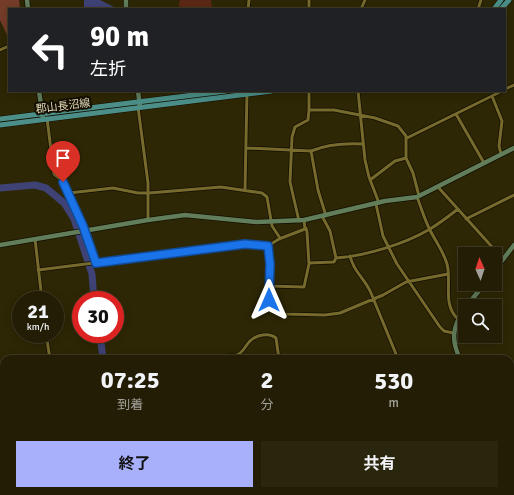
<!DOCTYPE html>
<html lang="ja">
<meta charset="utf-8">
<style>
body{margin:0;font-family:Signika,"Noto Sans JP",sans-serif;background:#2a260e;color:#f1f3f6;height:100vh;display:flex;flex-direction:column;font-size:15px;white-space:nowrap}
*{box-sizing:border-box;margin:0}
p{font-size:13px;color:#a2a29a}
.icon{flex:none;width:22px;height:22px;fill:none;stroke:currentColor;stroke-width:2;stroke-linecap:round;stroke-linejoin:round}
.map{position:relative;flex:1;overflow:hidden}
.drawer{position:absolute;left:0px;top:355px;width:514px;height:140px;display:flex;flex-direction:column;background:#221d04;border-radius:12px 12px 0 0;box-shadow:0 2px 10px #0003,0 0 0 1px #3f3b26}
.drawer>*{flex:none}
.banner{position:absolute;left:8px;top:8px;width:498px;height:84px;border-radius:0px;box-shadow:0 2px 10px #0003,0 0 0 1px #3f3b26;background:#202124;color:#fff;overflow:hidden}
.needle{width:26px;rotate:357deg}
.buttons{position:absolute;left:458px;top:247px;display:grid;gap:8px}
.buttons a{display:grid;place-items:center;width:44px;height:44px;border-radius:0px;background:#221d04;box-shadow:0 2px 10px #0003,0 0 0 1px #3f3b26;font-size:20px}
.speed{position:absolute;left:12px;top:291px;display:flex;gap:8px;font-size:20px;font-weight:700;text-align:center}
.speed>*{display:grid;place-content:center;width:52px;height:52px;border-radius:50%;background:#221d04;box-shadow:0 2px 10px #0003,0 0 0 1px #3f3b26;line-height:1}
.speed small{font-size:10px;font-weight:400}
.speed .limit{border:6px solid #d22;background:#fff;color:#111}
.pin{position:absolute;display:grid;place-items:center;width:34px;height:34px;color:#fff;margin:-41px -17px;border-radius:50% 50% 50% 0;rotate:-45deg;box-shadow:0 0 4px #0007}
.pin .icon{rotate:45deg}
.me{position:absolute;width:44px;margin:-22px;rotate:0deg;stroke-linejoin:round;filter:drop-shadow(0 0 3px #0008)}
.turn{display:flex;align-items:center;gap:14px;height:84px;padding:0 16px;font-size:18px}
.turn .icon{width:52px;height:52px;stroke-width:2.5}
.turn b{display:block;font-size:28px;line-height:34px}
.eta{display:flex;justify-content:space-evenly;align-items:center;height:68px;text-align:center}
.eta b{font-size:24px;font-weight:700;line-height:28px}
.button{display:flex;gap:8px;margin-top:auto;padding:8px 16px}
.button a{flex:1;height:46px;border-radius:0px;background:#a8b0fc;color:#111;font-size:16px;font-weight:700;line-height:46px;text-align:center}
.button a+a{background:#2a260e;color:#f1f3f6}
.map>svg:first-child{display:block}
</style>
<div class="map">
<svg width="514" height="495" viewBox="0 0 514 495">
<rect width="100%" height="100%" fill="#2d2705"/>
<path fill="#5c2816" d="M 180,0 L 211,0 L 212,9 L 178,9 Z"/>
<path fill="#753c29" d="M 0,0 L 19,0 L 20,9 L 9,9 L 9,35 L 7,35 L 0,20 Z
M 22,491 L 56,491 L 56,494 L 73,493 L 74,495 L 17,495 Z
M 161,491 L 259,491 L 269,495 L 164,495 Z
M 469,491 L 496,491 L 497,495 L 468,495 Z"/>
<path fill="#3f4275" d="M 84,0 L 100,0 L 118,9 L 84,9 Z"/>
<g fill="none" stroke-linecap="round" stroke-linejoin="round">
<path stroke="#3f4275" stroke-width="7" d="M 0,188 L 35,185 L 46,188 L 64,203 L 74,219 L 92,274 L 94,300
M 100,334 L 103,359"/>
<defs>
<path id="street" d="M 248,9 L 249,0
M 309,9 L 309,0
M 361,9 L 365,0
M 478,9 L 481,0
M 0,50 L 9,46
M 505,89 L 514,85
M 309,91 L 309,110
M 358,91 L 365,160 L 369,177 L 379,203
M 492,96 L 502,121 L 499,146 L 501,154
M 138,107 L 148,183 L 148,220
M 456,114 L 484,163
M 47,118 L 54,174 L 65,183 L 69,193 L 96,263
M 407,138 L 502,91
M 247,148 L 311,151 C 328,144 345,143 363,144
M 311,151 L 318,190 L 326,216
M 370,180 L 395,161 L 406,158
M 438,187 L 503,259
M 245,190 L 247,91
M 69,193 L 113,188 L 138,193 L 149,193 L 221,187 L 262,193 L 267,197 L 272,226 L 280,238
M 417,197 C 421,207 424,218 429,228 C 435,241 443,250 447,264 C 452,282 442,305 458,319
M 376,204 L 383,236 L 397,264 L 440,327 L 444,331 L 453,333
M 322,216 L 330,231 L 336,258
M 466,219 L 514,195
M 299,221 L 290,182 L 292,137 L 295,127 L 308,120 L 309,110 L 334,110 L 375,118 L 398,126 L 406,136 L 406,158 L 413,173 L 419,196
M 35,239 L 42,300
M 268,246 L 270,264 L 269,300 L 278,311 L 285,314 L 325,315 L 340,313 L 383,295 L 406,282 L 448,274
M 350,256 C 354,273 364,277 371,293 C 380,315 389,337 398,359
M 309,263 L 334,262 L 336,258 C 365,256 405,244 430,229 C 440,223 449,216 458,209
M 38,270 L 245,244 L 268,246 L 279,239 L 305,229 L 304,220
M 269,286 L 304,287 L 309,264 L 307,232 L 306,228
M 46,334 L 50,359
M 203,359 L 237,355 C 243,353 245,346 250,341 C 256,335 269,332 276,338 L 279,359
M 452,359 L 459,358
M 510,382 L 514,381
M 0,385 L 4,384
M 510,409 L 514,407
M 263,491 L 274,495
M 324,495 L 324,491"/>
<path id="secondary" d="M 27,0 L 28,9
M 126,9 L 126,0
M 39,91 L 43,119
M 138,91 L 140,107
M 0,245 L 148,220 L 185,215 L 257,222 L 304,220 L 385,201 L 417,197 L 514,148
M 495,270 L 514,245
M 467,306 L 484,284
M 460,359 C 451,340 452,326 465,309
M 429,495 L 432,491
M 502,495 L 502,491"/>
<path id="primary" d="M 494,9 L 501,0
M 501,9 L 509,0
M 0,119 L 226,91
M 0,125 L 272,91"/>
</defs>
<use href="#street" stroke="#130f01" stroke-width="4.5"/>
<use href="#secondary" stroke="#130f01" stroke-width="6"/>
<use href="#primary" stroke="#130f01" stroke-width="6"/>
<use href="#street" stroke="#766a2c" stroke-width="3"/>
<use href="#secondary" stroke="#617d5a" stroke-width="4.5"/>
<use href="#primary" stroke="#4b8f88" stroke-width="5"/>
</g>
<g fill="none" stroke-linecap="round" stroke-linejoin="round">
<defs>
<path id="route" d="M 63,182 L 83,226 L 96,263 L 245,244 L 268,246 L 270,264 L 269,300"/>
</defs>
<use href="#route" stroke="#114b97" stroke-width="10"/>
<use href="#route" stroke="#1a73e8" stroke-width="7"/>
</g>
<g text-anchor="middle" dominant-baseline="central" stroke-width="4" stroke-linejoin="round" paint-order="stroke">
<g font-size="11" fill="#e4debf" stroke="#140f00">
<text transform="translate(63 106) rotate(-7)">郡山長沼線</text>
</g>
</g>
</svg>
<div class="buttons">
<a><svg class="needle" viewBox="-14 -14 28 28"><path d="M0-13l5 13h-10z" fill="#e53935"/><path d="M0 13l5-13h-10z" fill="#a2a29a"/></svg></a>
<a><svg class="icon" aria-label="search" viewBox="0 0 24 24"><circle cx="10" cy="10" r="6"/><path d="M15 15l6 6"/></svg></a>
</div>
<div class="speed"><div>21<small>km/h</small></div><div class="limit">30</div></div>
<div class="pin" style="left:63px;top:182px;background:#d93025"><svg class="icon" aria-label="arrive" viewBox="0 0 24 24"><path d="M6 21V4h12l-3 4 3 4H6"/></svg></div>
<svg class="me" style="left:269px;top:300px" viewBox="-20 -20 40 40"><path d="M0-17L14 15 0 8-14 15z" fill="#1a73e8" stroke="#fff" stroke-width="4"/></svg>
<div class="banner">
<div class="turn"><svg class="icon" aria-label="left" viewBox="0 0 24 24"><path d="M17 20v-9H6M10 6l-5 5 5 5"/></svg><div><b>90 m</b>左折</div></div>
</div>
<section class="drawer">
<div class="eta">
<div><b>07:25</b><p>到着</p></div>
<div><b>2</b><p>分</p></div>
<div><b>530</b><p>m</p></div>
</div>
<div class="button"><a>終了</a><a>共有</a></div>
</section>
</div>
